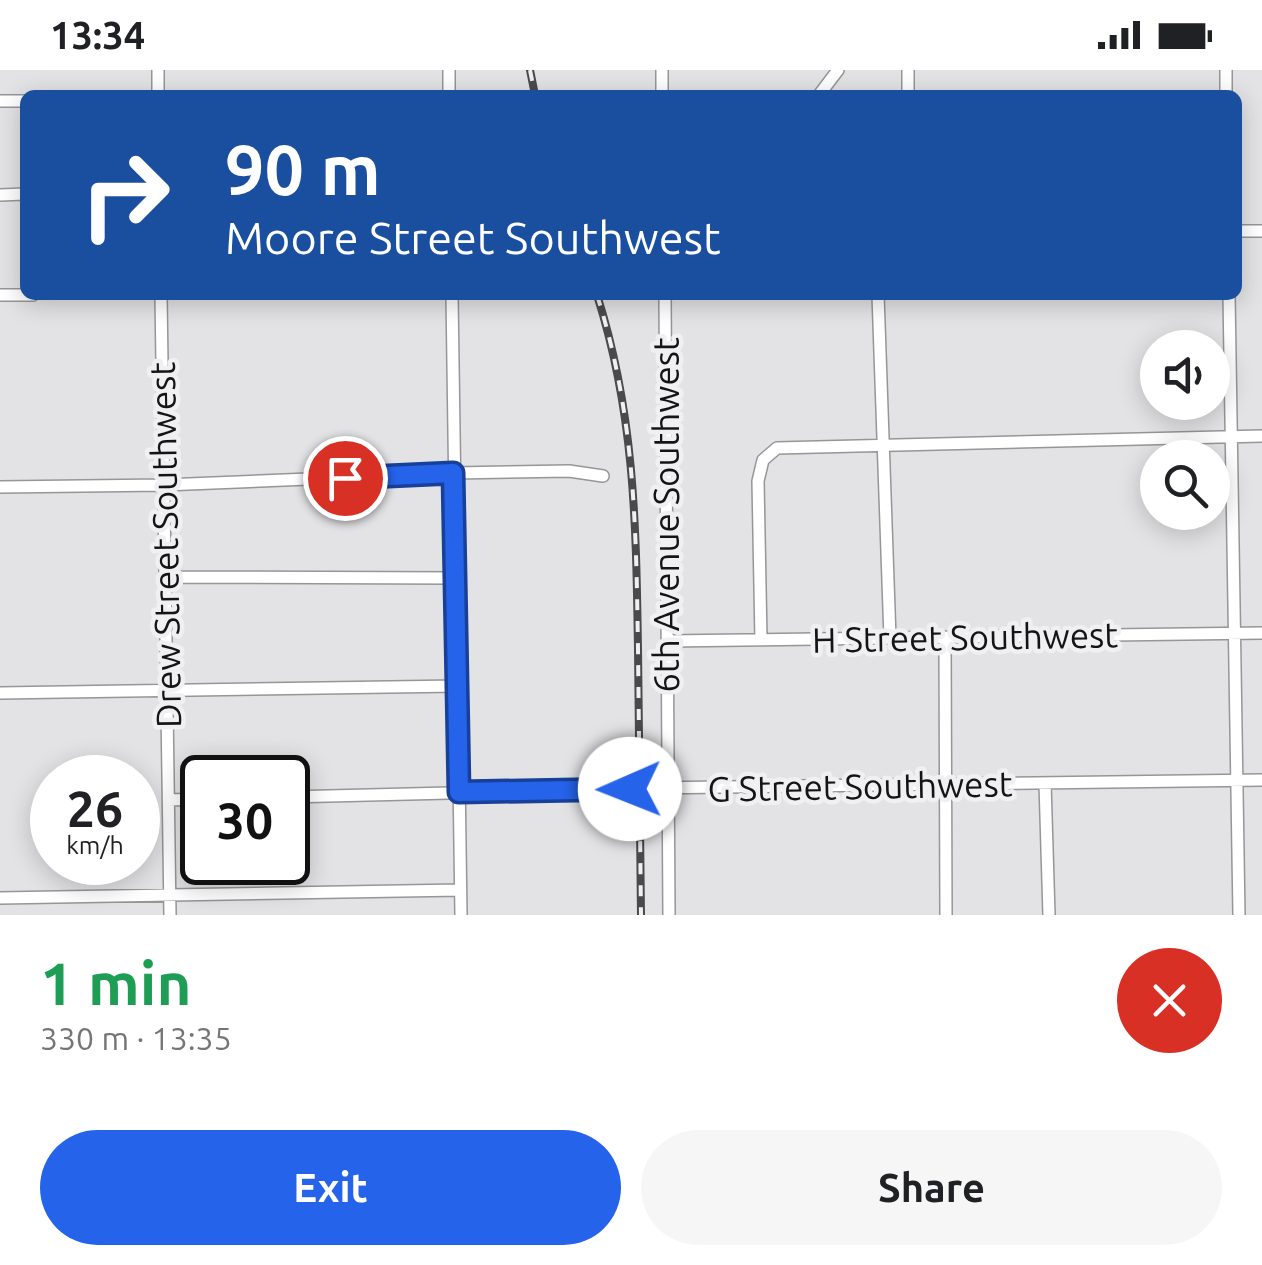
<!DOCTYPE html>
<meta charset="utf-8">
<style>
body{margin:0;font-family:Ubuntu,sans-serif;background:#f6f6f6;color:#202124;height:100vh;display:flex;flex-direction:column;font-size:38px;white-space:nowrap}
*{box-sizing:border-box;margin:0}
p{font-size:32px;color:#757577}
.icon{flex:none;width:55px;height:55px;fill:none;stroke:currentColor;stroke-width:2;stroke-linecap:round;stroke-linejoin:round}
.map{position:relative;height:845px;overflow:hidden}
.drawer{display:flex;flex-direction:column;background:#fff;flex:1}
.drawer>*{flex:none}
.banner{position:absolute;left:20px;top:20px;width:1222px;height:210px;border-radius:15px;box-shadow:0 5px 25px #0003;background:#1a4fa0;color:#fff;overflow:hidden}
.controls{position:absolute;left:1140px;top:260px;display:grid;gap:20px}
.controls a{display:grid;place-items:center;width:90px;height:90px;border-radius:50%;background:#fff;box-shadow:0 5px 25px #0003;font-size:50px}
.speed{position:absolute;left:30px;top:685px;display:flex;gap:20px;font-size:50px;font-weight:700;text-align:center}
.speed>*{display:grid;place-content:center;width:130px;height:130px;border-radius:50%;background:#fff;box-shadow:0 5px 25px #0003;line-height:1}
.speed small{font-size:25px;font-weight:400}
.speed .limit{border:5px solid #111;border-radius:15px;background:#fff;color:#111}
.pin{position:absolute;display:grid;place-items:center;width:85px;height:85px;color:#fff;margin:-42px;border:5px solid #fff;border-radius:50%;box-shadow:0 2px 10px #0007}
.me{position:absolute;width:110px;margin:-55px;rotate:269deg;stroke-linejoin:round;filter:drop-shadow(0 0 8px #0008)}
.turn{display:flex;align-items:center;gap:35px;height:210px;padding:0 40px;font-size:45px}
.turn .icon{width:130px;height:130px;stroke-width:2.5}
.turn b{display:block;font-size:70px;line-height:85px}
.round{display:grid;place-items:center;flex:none;width:105px;height:105px;border-radius:52px;background:#f6f6f6}
.headline{display:flex;align-items:center;justify-content:space-between;height:170px;padding:0 40px}
h1{font-size:60px;font-weight:700;line-height:75px;color:#1e9e55}
.button{display:flex;gap:20px;margin-top:auto;padding:20px 40px}
.button a{flex:1;height:115px;border-radius:60px;background:#2563eb;color:#fff;font-size:40px;font-weight:700;line-height:115px;text-align:center}
.button a+a{background:#f6f6f6;color:#202124}
.status{display:flex;justify-content:space-between;align-items:center;height:70px;padding:0 50px;background:#fff;direction:ltr}
.status svg{height:28px;fill:currentColor}
.map>svg:first-child{display:block}
</style>
<div class="status"><b>13:34</b><svg viewBox="0 0 49 12"><path d="M0 12V9h3v3zM5 12V6h3v6zM10 12V3h3v9zM15 12V0h3v12zM26 1h20v11H26zM47 4h2v5h-2z"/></svg></div>
<div class="map">
<svg width="1262" height="845" viewBox="0 0 1262 845">
<rect width="100%" height="100%" fill="#e3e2e5"/>
<g fill="none" stroke-linecap="round" stroke-linejoin="round">
<defs>
<path id="street" d="M 158,0 L 158,25
M 449,0 L 449,25
M 662,0 L 662,25
M 908,0 L 908,25
M 1226,0 L 1226,25
M 819,25 L 838,0
M 0,31 L 25,31
M 0,125 L 25,124
M 1238,161 L 1262,161
M 0,225 L 33,225
M 161,225 L 170,845
M 452,225 L 461,845
M 665,225 L 669,845
M 878,225 L 890,568
M 1229,225 L 1239,845
M 0,417 L 164,415 L 453,403 L 569,401 L 603,406
M 165,507 L 455,508
M 945,568 L 946,845
M 761,570 L 758,411 L 763,390 L 777,378 L 1262,366
M 667,571 L 1262,563
M 0,623 L 457,616
M 1045,713 L 1049,845
M 288,727 L 649,718 L 1262,710
M 169,730 L 202,729
M 0,828 L 460,820"/>
</defs>
<use href="#street" stroke="#969598" stroke-width="14"/>
<use href="#street" stroke="#fff" stroke-width="11"/>
<defs>
<path id="rail" d="M 530,0 L 535,25
M 597,225 C 635,344 636,455 638,579 C 639,667 640,756 641,845"/>
</defs>
<use href="#rail" stroke="#4a494b" stroke-width="8"/>
<use href="#rail" stroke="#f0eff2" stroke-width="4" stroke-dasharray="11" stroke-linecap="butt"/>
</g>
<g fill="none" stroke-linecap="round" stroke-linejoin="round">
<defs>
<path id="route" d="M 345,408 L 453,403 L 459,722 L 630,719"/>
</defs>
<use href="#route" stroke="#184099" stroke-width="25"/>
<use href="#route" stroke="#2563eb" stroke-width="18"/>
</g>
<g text-anchor="middle" dominant-baseline="central" stroke-width="9" stroke-linejoin="round" paint-order="stroke">
<g font-size="35" fill="#141415" stroke="#f0eff2">
<text transform="translate(666 445) rotate(-90)">6th Avenue Southwest</text>
<text transform="translate(165 475) rotate(-91)">Drew Street Southwest</text>
<text transform="translate(965 567) rotate(-1)">H Street Southwest</text>
<text transform="translate(860 716) rotate(-1)">G Street Southwest</text>
</g>
</g>
</svg>
<div class="controls">
<a><svg class="icon" aria-label="sound" viewBox="0 0 24 24"><path d="M4 9h4l5-4v14l-5-4H4zM17 9q2 3 0 6"/></svg></a>
<a><svg class="icon" aria-label="search" viewBox="0 0 24 24"><circle cx="10" cy="10" r="6"/><path d="M15 15l6 6"/></svg></a>
</div>
<div class="speed"><div>26<small>km/h</small></div><div class="limit">30</div></div>
<div class="pin" style="left:345px;top:408px;background:#d93025"><svg class="icon" aria-label="arrive" viewBox="0 0 24 24"><path d="M6 21V4h12l-3 4 3 4H6"/></svg></div>
<svg class="me" style="left:630px;top:719px" viewBox="-20 -20 40 40"><circle r="19" fill="#fff"/><path d="M0-13L10 11 0 6-10 11z" fill="#2563eb"/></svg>
<div class="banner">
<div class="turn"><svg class="icon" aria-label="right" viewBox="0 0 24 24"><path d="M7 20v-9h11M14 6l5 5-5 5"/></svg><div><b>90 m</b>Moore Street Southwest</div></div>
</div>
</div>
<section class="drawer">
<div class="headline"><div><h1>1 min</h1><p>330 m · 13:35</p></div><a class="round" style="background:#d93025;color:#fff"><svg class="icon" aria-label="close" viewBox="0 0 24 24"><path d="M6 6l12 12M18 6L6 18"/></svg></a></div>
<div class="button"><a>Exit</a><a>Share</a></div>
</section>
